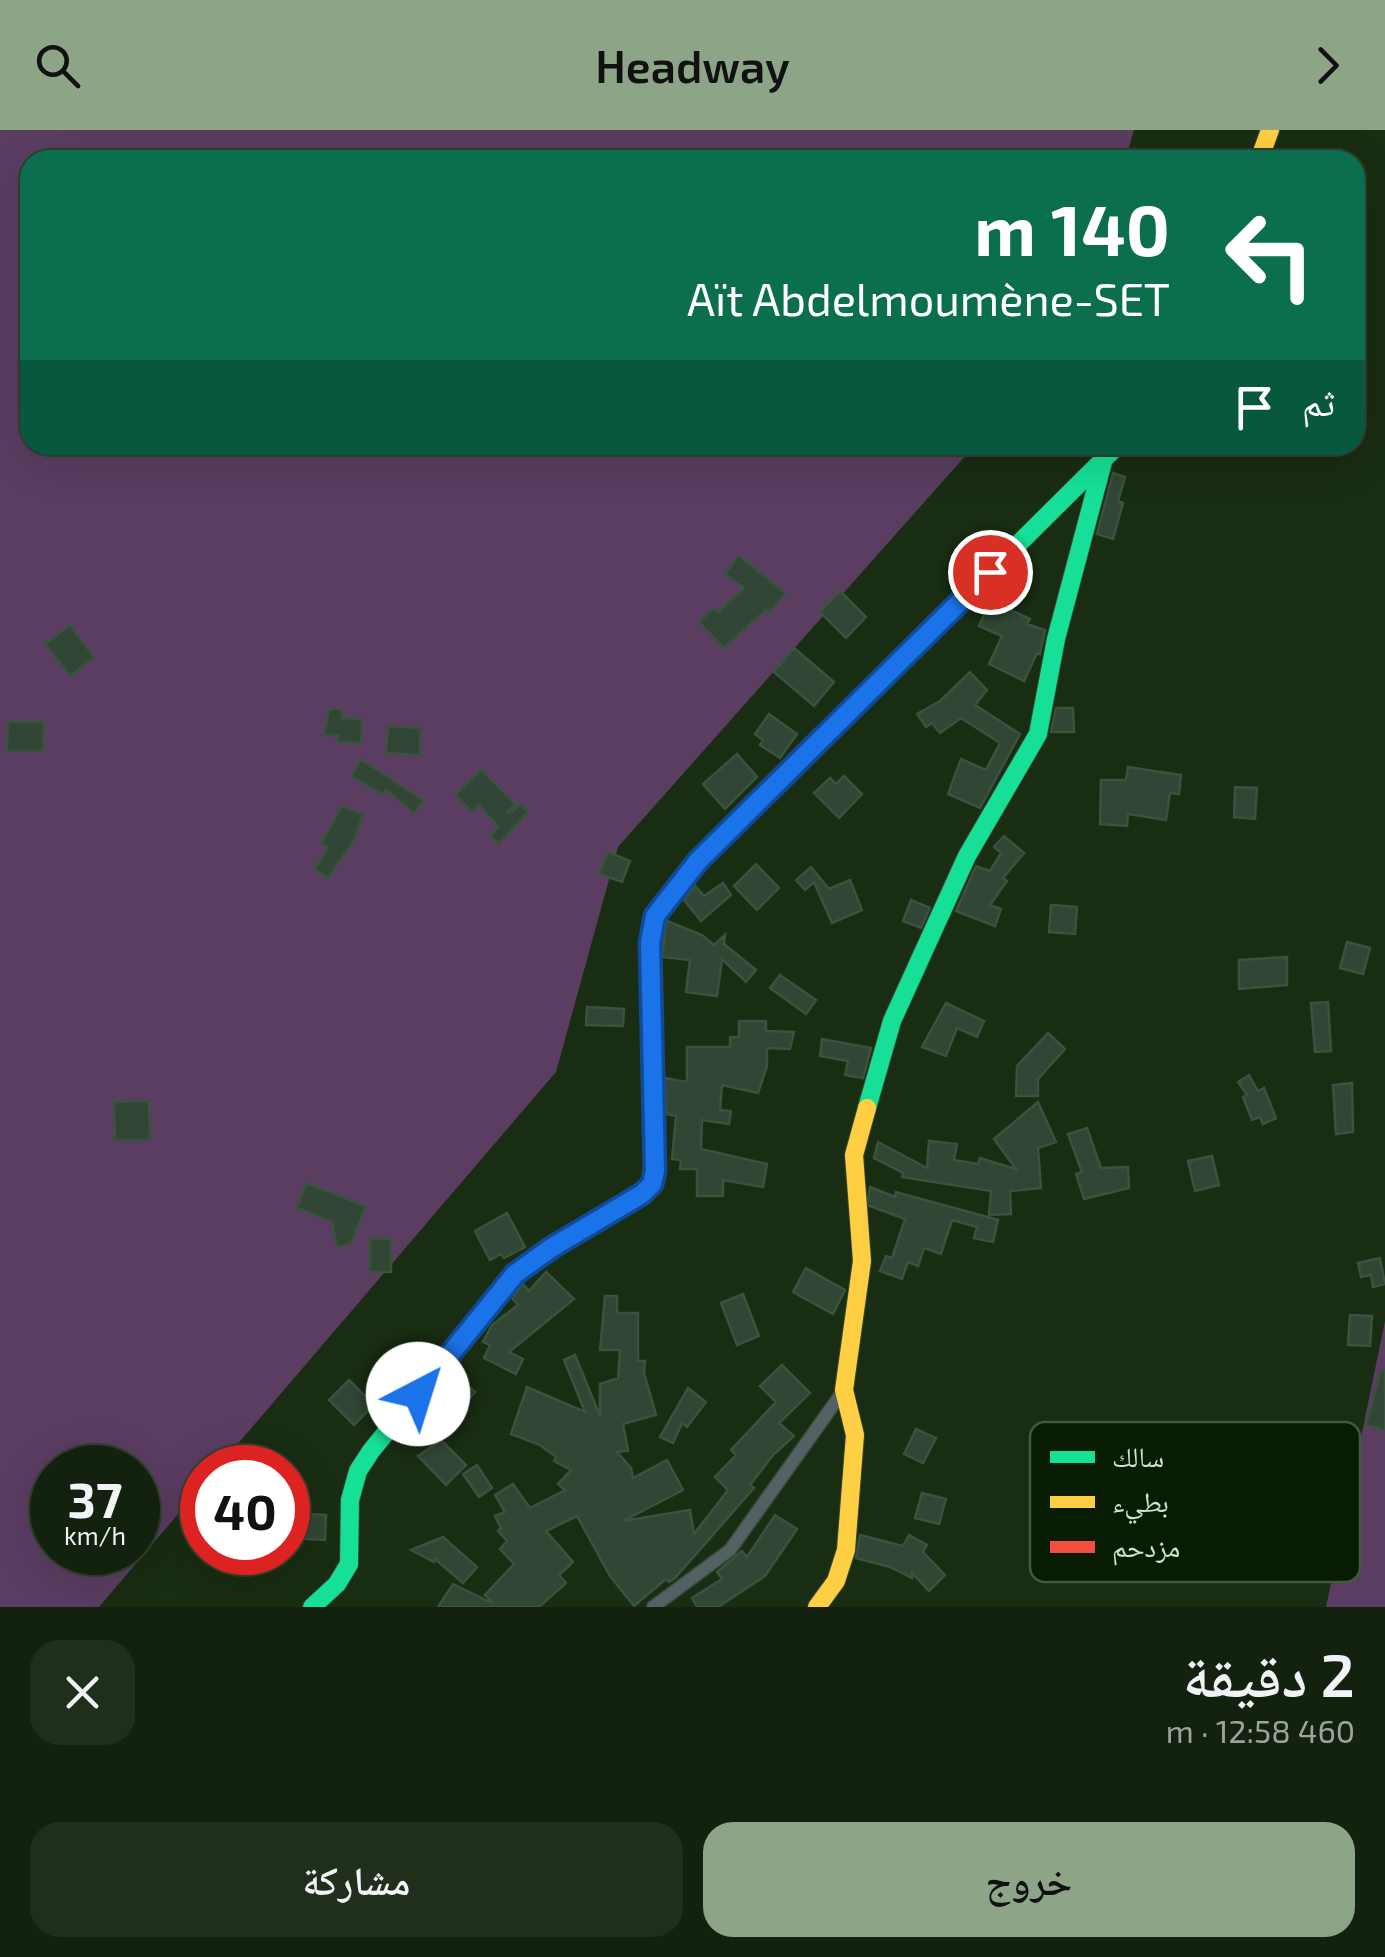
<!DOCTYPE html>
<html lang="ar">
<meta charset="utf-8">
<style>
body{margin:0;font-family:"Exo 2","Noto Naskh Arabic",sans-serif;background:#202f1c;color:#f1f3f6;direction:rtl;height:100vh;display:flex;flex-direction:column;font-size:38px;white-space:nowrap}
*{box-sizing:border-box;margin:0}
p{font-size:32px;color:#9da49e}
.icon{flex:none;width:55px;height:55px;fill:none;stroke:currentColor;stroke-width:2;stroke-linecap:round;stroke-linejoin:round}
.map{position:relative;height:1477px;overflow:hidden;direction:ltr}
.side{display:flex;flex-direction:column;background:#13220e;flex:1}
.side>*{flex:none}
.guide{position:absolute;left:20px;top:20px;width:1345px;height:305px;border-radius:30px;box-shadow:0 10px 40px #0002,0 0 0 2px #323f2e;direction:rtl;background:#0b6e4f;color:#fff;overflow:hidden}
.speed{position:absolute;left:30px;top:1315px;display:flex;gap:20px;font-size:50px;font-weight:700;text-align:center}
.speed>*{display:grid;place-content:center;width:130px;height:130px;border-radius:50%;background:#13220e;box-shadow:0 10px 40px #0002,0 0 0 2px #323f2e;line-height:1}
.speed small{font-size:25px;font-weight:400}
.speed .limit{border:15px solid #d22;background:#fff;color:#111}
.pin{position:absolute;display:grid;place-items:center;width:85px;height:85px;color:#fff;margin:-42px;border:5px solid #fff;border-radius:50%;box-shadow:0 2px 10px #0007}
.me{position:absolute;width:110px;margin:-55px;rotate:40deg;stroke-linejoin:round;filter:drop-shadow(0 0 8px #0008)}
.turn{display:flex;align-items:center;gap:35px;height:210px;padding:0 30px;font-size:45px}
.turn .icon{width:130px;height:130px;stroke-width:2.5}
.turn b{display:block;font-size:70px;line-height:85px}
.then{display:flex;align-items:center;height:95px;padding:0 30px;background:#0003;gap:20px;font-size:38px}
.round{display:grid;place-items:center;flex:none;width:105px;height:105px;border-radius:30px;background:#202f1c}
.headline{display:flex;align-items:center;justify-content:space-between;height:170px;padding:0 30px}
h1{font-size:60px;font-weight:600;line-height:75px}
.primary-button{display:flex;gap:20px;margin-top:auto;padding:20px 30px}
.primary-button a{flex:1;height:115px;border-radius:30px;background:#8da586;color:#111;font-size:40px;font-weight:600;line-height:115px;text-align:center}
.primary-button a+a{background:#202f1c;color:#f1f3f6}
header{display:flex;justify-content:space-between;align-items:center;height:130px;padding:0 30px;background:#8da586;color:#111;font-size:45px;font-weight:600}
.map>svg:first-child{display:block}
</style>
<header><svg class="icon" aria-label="forward" viewBox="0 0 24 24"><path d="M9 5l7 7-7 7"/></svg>Headway<svg class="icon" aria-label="search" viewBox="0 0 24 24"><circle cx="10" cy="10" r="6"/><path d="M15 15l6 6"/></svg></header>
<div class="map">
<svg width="1385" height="1477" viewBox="0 0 1385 1477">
<rect width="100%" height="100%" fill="#192d12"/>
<path fill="#5a3d61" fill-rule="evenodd" d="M 0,0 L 1134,0 L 1125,30 L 30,30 L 30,315 L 975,315 L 618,717 L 556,942 L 218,1337 L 202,1338 L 202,1356 L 99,1477 L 0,1477 ZM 52,1338 L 138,1338 L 138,1422 L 52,1422 Z
M 1385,1191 L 1385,1477 L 1326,1477 Z"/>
<path fill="#314634" stroke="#39533e" stroke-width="2.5" d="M 1113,343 L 1125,347 L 1118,371 L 1123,373 L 1113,409 L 1097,404 Z
M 738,425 L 786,463 L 769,483 L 766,480 L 724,518 L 699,492 L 713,478 L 718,482 L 744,458 L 725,444 Z
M 840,461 L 866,487 L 846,508 L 820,482 Z
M 998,474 L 1030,489 L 1027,494 L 1045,500 L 1040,524 L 1037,523 L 1024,551 L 989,534 L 1002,506 L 979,496 L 987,478 L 995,482 Z
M 70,495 L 94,527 L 70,546 L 45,514 Z
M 794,518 L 834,552 L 814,576 L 774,542 Z
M 970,542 L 987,560 L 975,575 L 1020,604 L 980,678 L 948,664 L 961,629 L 986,640 L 1000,613 L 961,588 L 940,603 L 932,593 L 926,597 L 917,584 L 940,571 Z
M 1056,578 L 1073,578 L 1074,602 L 1051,602 Z
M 329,579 L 342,579 L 342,588 L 362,589 L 361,613 L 337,612 L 338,605 L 324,605 Z
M 769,584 L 797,604 L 780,628 L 760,615 L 763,610 L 755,604 Z
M 8,592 L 44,592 L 43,621 L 7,621 Z
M 388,596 L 421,598 L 420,625 L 386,623 Z
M 737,624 L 757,647 L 725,679 L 703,654 Z
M 361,629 L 424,671 L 414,683 L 386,660 L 383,665 L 351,646 Z
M 1128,637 L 1181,645 L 1179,664 L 1170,663 L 1166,690 L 1128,684 L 1127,696 L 1100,694 L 1101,650 L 1126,650 Z
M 481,639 L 516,675 L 507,682 L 510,684 L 520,674 L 528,682 L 499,714 L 490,706 L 498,697 L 479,675 L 472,682 L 455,665 Z
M 844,646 L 862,664 L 839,688 L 814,663 L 830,648 L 836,654 Z
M 1235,657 L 1257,658 L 1255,689 L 1234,687 Z
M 342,676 L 363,684 L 355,709 L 328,748 L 314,739 L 328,718 L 321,713 Z
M 1004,706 L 1024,723 L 1003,748 L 1007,751 L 990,775 L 1001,779 L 995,796 L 956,781 L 976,736 L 990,741 L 1001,723 L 994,717 Z
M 608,722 L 630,731 L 622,752 L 599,744 Z
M 756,734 L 779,758 L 757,780 L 734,756 Z
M 811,737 L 829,759 L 850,750 L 862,780 L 832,793 L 814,752 L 805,760 L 796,750 Z
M 723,753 L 731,765 L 701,791 L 684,770 L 695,756 L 704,766 Z
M 911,770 L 930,778 L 921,798 L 903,791 Z
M 1051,775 L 1077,777 L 1075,804 L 1049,802 Z
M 667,791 L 702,805 L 714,815 L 725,805 L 724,814 L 756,840 L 746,852 L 722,829 L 717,866 L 686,862 L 690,830 L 662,827 Z
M 1347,812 L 1370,818 L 1363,844 L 1340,838 Z
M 1287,827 L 1287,855 L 1239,859 L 1239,830 Z
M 780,845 L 816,870 L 806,884 L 770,858 Z
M 1328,872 L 1331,921 L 1315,922 L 1311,873 Z
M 946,873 L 984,891 L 977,907 L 957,898 L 946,926 L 922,917 Z
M 587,877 L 624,879 L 623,896 L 586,895 Z
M 739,891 L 766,891 L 766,901 L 794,902 L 790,919 L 767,918 L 767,936 L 758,963 L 722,955 L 720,980 L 731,981 L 729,994 L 702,990 L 701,1019 L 767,1034 L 763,1057 L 723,1050 L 723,1066 L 697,1066 L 697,1039 L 680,1039 L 681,1030 L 672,1029 L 676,986 L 666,984 L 665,948 L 687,952 L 687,917 L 730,917 L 730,907 L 739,907 Z
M 1048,903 L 1065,919 L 1038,949 L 1038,966 L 1016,966 L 1017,936 Z
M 822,909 L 871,918 L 863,948 L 845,945 L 848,931 L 820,926 Z
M 1249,945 L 1258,961 L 1264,958 L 1276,988 L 1263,994 L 1260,987 L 1252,990 L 1243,967 L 1247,965 L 1238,952 Z
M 1352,953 L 1353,1002 L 1336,1004 L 1333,955 Z
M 149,971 L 150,1010 L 115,1010 L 114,972 Z
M 1038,972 L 1056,1012 L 1038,1018 L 1041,1058 L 1010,1061 L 1011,1084 L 989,1085 L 991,1061 L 902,1047 L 903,1043 L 874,1028 L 878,1012 L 927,1038 L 929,1011 L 957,1014 L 954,1030 L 978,1034 L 980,1028 L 1016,1039 L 994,1009 Z
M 1087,998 L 1101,1038 L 1128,1037 L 1129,1058 L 1084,1069 L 1076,1044 L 1082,1042 L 1068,1004 Z
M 1212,1026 L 1219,1055 L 1195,1061 L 1188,1031 Z
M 306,1053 L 366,1076 L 351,1114 L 337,1117 L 332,1092 L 297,1078 Z
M 870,1057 L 895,1067 L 896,1062 L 998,1090 L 993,1112 L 974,1108 L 977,1097 L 952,1090 L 941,1124 L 924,1118 L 918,1136 L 908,1132 L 902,1149 L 880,1141 L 886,1126 L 892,1128 L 905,1089 L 867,1075 Z
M 507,1083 L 525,1117 L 504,1128 L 501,1124 L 490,1130 L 475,1101 Z
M 370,1108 L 391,1109 L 391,1142 L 370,1142 Z
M 1380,1128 L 1385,1154 L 1373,1157 L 1371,1145 L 1361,1147 L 1358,1133 Z
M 806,1138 L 845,1160 L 833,1184 L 793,1162 Z
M 546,1142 L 574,1169 L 509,1222 L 523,1229 L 516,1244 L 484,1228 L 490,1215 L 483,1212 L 492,1195 L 518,1175 L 512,1168 L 523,1154 L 529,1161 Z
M 743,1164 L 759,1206 L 737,1215 L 721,1173 Z
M 605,1166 L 617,1166 L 617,1183 L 638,1183 L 638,1231 L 645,1231 L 644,1243 L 656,1285 L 623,1294 L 628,1321 L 617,1322 L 631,1338 L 633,1348 L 667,1330 L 683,1360 L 623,1391 L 690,1380 L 694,1404 L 728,1360 L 715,1347 L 736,1325 L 731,1320 L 776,1272 L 760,1256 L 782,1235 L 810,1263 L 779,1293 L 794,1306 L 774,1324 L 750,1355 L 754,1358 L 675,1448 L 669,1452 L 666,1449 L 634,1476 L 610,1446 L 577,1386 L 546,1401 L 573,1432 L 559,1445 L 566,1453 L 539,1477 L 438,1477 L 453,1454 L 494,1474 L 485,1465 L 514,1434 L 500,1419 L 507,1411 L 498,1401 L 501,1398 L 495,1386 L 505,1382 L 495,1365 L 513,1354 L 530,1378 L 565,1360 L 558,1354 L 571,1340 L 554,1331 L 556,1327 L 540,1315 L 511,1304 L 527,1257 L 585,1282 L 564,1230 L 575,1225 L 600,1286 L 600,1254 L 618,1248 L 620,1220 L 600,1220 Z
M 1350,1185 L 1372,1186 L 1370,1216 L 1348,1215 Z
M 1381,1240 L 1385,1241 L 1385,1300 L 1366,1295 Z
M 455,1246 L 475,1262 L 451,1290 L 428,1271 Z
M 349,1250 L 374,1275 L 354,1295 L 329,1270 Z
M 688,1258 L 706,1272 L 687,1297 L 682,1293 L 673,1313 L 660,1307 Z
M 916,1299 L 936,1308 L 923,1333 L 904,1324 Z
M 441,1310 L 466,1335 L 446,1355 L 418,1326 Z
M 477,1335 L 492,1358 L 479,1367 L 463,1344 Z
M 922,1363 L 946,1369 L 939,1394 L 915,1388 Z
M 288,1383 L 326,1385 L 325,1410 L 288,1408 Z
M 775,1385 L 797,1399 L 765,1446 L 718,1477 L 697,1477 L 692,1468 L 722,1449 L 717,1442 L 742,1421 L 747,1427 Z
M 860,1405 L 903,1416 L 909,1405 L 927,1415 L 923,1422 L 945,1445 L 929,1461 L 912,1443 L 912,1448 L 890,1437 L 856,1428 Z
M 443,1407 L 477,1437 L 463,1453 L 435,1429 L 434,1432 L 411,1420 Z"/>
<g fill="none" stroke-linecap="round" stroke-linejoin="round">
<defs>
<path id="street" d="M 653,1477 L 730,1420 L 844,1260"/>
<path id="fast" d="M 981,451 L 1118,315
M 867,978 L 892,891 L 967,726 L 1038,604 L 1056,509 L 1103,332
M 312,1477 L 337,1454 L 349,1434 L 350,1370 L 358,1341 L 371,1321 L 515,1144 L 652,1054 L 655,1041 L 649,813 L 655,786 L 692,740"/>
<path id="slow" d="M 1259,30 L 1270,0
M 817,1477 L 836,1451 L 846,1420 L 855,1305 L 844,1260 L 862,1131 L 854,1025 L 867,978"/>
<path id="jam" d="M 692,740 L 981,451"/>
</defs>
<use href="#street" stroke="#364831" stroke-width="15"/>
<use href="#fast" stroke="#364831" stroke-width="20"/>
<use href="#slow" stroke="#364831" stroke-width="20"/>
<use href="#jam" stroke="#364831" stroke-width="20"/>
<use href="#street" stroke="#546164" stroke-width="12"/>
<use href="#fast" stroke="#16e098" stroke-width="18"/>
<use href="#slow" stroke="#ffcf43" stroke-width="18"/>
<use href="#jam" stroke="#f24e42" stroke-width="18"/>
</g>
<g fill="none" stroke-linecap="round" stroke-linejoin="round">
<defs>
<path id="route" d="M 418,1264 L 515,1144 L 551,1118 L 642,1064 L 652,1054 L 655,1041 L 650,813 L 655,786 L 698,731 L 990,442"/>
</defs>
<use href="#route" stroke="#114b97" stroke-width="25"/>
<use href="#route" stroke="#1a73e8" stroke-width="18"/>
</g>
<rect x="1030" y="1292" width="330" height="160" rx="15" fill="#081c03" stroke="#42593d" stroke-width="2.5"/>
<rect x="1050" y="1321" width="45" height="12" fill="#16e098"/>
<rect x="1050" y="1366" width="45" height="12" fill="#ffcf43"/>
<rect x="1050" y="1411" width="45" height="12" fill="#f24e42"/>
<g font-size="28" fill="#cbe6c4">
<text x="1112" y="1337">سالك</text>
<text x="1112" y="1382">بطيء</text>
<text x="1112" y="1427">مزدحم</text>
</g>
</svg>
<div class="speed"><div>37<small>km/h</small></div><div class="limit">40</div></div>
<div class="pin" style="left:990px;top:442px;background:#d93025"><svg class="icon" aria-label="arrive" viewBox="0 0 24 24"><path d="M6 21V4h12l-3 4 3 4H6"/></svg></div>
<svg class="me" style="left:418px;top:1264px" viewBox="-20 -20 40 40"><circle r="19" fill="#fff"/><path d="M0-13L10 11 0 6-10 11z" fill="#1a73e8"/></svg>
<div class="guide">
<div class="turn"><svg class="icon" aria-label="left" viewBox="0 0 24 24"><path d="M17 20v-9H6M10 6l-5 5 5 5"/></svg><div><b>140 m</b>Aït Abdelmoumène-SET</div></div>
<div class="then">ثم<svg class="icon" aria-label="arrive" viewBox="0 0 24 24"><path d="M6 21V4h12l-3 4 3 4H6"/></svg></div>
</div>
</div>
<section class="side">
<div class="headline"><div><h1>2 دقيقة</h1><p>460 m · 12:58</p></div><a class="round"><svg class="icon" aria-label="close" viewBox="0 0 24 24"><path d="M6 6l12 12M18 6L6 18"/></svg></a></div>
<div class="primary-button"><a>خروج</a><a>مشاركة</a></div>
</section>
